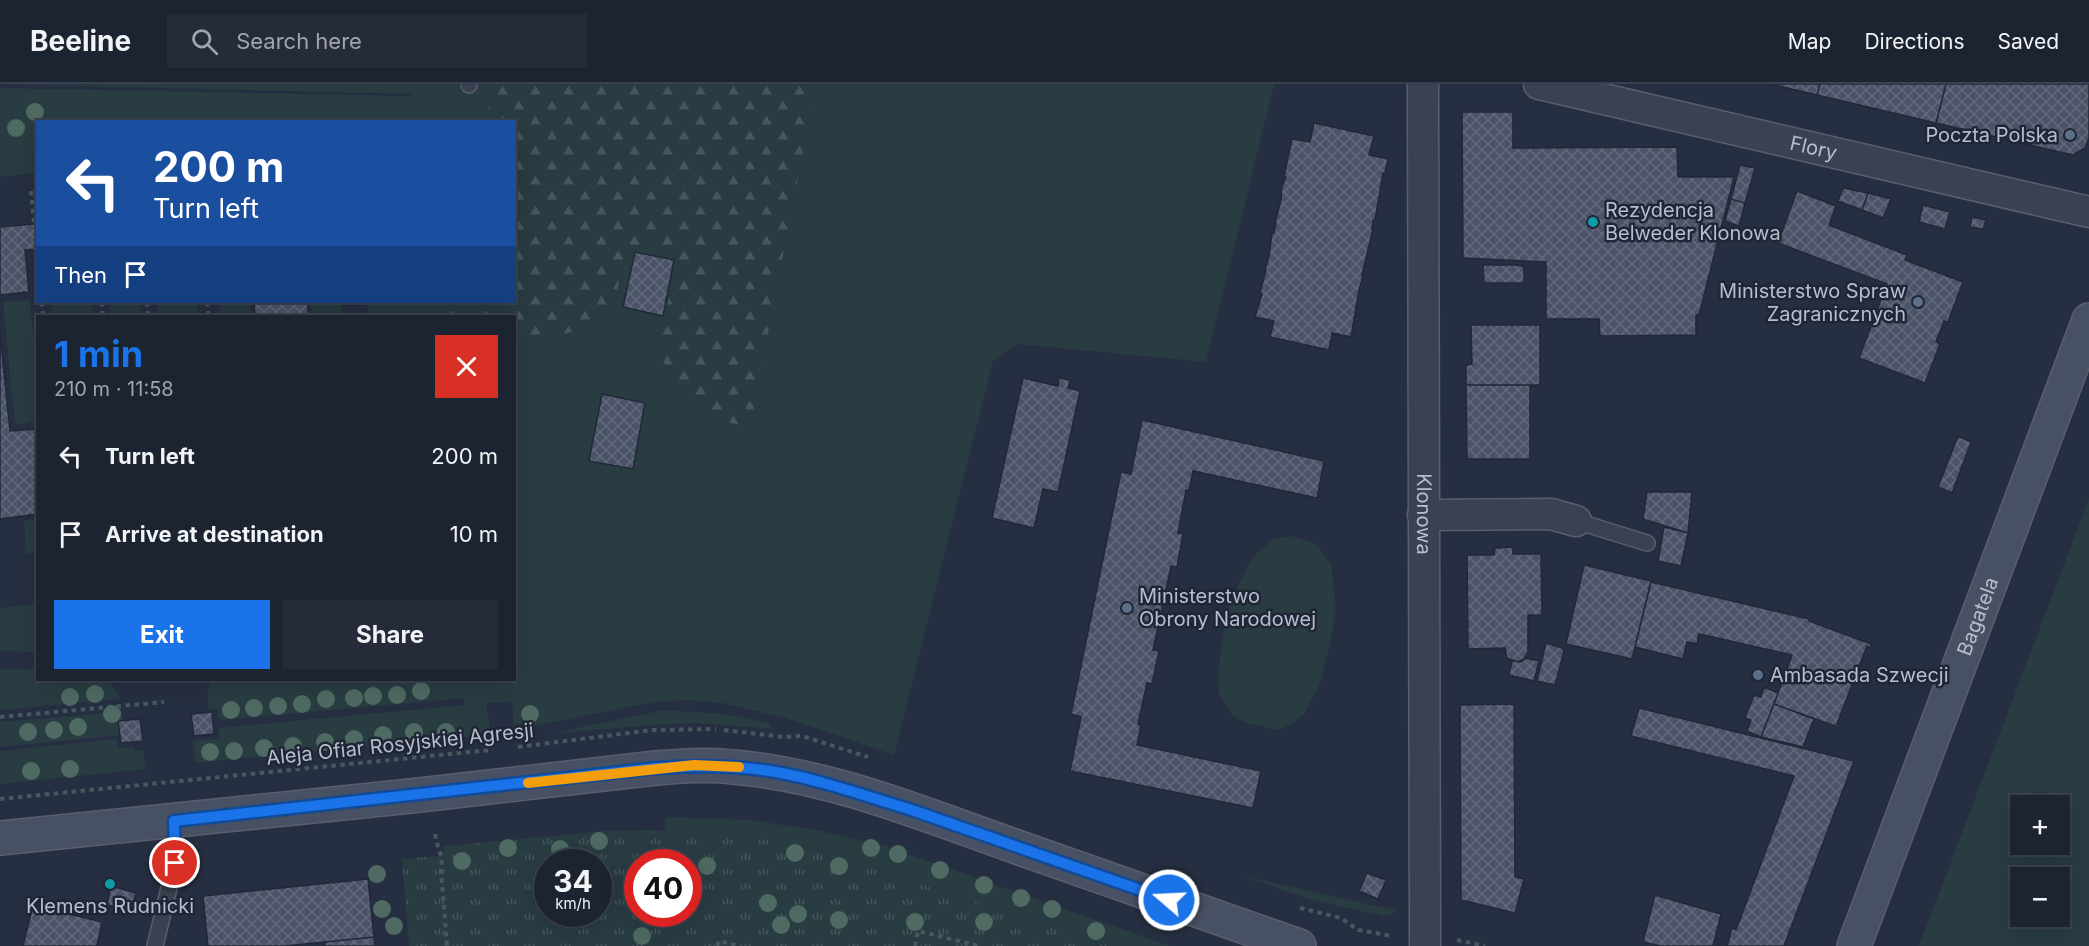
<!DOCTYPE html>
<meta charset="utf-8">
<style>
body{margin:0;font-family:Inter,sans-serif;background:#252b39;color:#f1f3f6;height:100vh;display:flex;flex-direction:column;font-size:22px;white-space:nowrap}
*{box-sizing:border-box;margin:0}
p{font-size:20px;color:#a0a4ab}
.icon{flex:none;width:33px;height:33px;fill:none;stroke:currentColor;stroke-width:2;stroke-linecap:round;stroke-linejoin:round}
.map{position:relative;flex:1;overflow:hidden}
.sheet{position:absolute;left:36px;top:231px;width:480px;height:366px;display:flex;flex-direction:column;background:#1c2331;border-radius:0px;box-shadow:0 6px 24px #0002,0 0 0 2px #3a404d}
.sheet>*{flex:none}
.guide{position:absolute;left:36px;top:36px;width:480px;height:183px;border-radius:0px;box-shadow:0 6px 24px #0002,0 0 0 2px #3a404d;background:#1a4fa0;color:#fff;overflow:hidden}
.controls{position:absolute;left:2010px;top:711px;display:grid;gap:12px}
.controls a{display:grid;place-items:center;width:60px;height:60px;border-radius:0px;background:#1c2331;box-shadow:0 6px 24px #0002,0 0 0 2px #3a404d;font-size:30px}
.speed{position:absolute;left:534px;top:765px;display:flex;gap:12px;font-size:30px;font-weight:700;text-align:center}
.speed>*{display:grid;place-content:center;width:78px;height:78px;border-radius:50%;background:#1c2331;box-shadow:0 6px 24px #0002,0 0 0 2px #3a404d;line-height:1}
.speed small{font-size:15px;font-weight:400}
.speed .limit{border:9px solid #d22;background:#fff;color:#111}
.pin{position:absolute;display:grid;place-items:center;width:51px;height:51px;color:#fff;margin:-26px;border:3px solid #fff;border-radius:50%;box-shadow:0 2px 6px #0007}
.me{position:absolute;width:66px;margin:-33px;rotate:289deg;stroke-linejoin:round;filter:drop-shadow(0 0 4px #0008)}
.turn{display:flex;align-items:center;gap:21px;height:126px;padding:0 18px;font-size:27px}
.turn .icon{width:78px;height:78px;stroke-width:2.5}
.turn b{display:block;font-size:42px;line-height:51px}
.then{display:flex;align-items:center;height:57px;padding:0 18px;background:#0003;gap:12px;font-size:22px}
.round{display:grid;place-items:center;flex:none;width:63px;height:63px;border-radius:0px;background:#252b39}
.headline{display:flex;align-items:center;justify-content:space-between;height:102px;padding:0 18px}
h1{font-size:36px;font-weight:700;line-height:45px;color:#1a73e8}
.cta{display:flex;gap:12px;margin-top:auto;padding:12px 18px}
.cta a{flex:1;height:69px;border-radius:0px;background:#1a73e8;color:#fff;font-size:24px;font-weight:700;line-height:69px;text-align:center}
.cta a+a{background:#252b39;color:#f1f3f6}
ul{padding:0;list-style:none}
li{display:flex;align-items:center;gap:18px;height:78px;padding:0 18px}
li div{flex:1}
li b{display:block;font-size:22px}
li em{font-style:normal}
header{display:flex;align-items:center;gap:36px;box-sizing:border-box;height:84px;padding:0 30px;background:#1c2331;border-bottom:2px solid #3a404d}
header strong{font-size:28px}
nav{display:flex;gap:33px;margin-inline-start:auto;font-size:21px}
.search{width:420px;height:54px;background:#252b39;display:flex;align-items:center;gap:15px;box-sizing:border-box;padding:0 21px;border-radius:0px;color:#a0a4ab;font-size:22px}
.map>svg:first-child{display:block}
</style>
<header>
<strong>Beeline</strong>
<div class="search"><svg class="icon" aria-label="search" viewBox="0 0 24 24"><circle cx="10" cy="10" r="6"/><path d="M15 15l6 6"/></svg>Search here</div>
<nav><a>Map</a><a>Directions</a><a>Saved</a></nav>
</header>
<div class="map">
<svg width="2089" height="862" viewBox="0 0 2089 862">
<defs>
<pattern id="forest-firs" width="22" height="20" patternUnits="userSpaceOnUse" patternTransform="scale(1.5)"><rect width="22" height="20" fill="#283c42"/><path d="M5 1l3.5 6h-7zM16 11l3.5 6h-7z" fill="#45565c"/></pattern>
<pattern id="park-tufts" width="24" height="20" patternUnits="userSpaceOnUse" patternTransform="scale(1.5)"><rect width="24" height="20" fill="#283c42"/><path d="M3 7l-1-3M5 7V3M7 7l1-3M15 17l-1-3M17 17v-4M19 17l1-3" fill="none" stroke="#45565c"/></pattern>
<pattern id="building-cross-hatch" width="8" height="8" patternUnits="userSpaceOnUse" patternTransform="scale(1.5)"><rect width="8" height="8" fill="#4a5367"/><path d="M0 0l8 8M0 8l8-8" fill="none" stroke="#626a7b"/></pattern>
</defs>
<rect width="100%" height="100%" fill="#262f41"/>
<path fill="#283c42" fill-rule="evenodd" d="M 0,0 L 459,0 L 460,3 L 479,0 L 1274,0 L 1206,278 L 1018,260 L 993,277 L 894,671 L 786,634 L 722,619 L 686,616 L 653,618 L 514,646 L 512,618 L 486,619 L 491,651 L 195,679 L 193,657 L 219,655 L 219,644 L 465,621 L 464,614 L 221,636 L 218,634 L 217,625 L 208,625 L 207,609 L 211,596 L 514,596 L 514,232 L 369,232 L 367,218 L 514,218 L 514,38 L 38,38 L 37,89 L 0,93 L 0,4 L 412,12 L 411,10 Z
M 30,216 L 37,287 L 37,338 L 15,341 L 3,218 Z
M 51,218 L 92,218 L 93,232 L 53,232 Z
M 109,218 L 140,218 L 141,232 L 110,232 Z
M 157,218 L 198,218 L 198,225 L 195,232 L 155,232 L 158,231 Z
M 219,218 L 250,218 L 251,232 L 221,232 Z
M 310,218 L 340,218 L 342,232 L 312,232 Z
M 2089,415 L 2089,862 L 1919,862 ZM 2020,722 L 2060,722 L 2060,760 L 2020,760 ZM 2020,794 L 2060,794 L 2060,832 L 2020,832 Z
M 37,435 L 37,468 L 26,470 L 24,436 Z
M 1292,452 L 1317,461 L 1331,480 L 1336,526 L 1330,561 L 1319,602 L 1304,630 L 1290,641 L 1278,646 L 1247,639 L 1234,633 L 1219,610 L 1218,590 L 1226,531 L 1238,502 L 1252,474 L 1272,456 Z
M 37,520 L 37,568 L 0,567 L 0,524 Z
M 0,585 L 37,585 L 38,596 L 107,596 L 116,606 L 120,615 L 0,626 Z
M 659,627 C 697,627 733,629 769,639 L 773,645 L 697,639 L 652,641 L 548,650 Z
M 122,628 L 123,637 L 120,651 L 0,663 L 0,638 Z
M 117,655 L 118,664 L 134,663 L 135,667 L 142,667 L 143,661 L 145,685 L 0,700 L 0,667 Z
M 666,733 L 751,736 L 821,747 L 885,762 L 1170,862 L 1108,862 L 842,774 C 800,762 757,751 713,748 C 697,747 681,747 665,747 Z
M 1239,791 L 1394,826 L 1396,825 L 1396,828 L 1382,832 L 1374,828 L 1373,830 L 1309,815 Z"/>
<path fill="url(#forest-firs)" d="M 487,0 L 816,0 L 750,343 L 707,334 L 679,311 L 657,264 L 679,172 L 665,166 L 627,161 L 614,221 L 604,237 L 579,247 L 515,258 L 514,232 L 430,232 L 429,218 L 514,218 L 514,38 L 490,37 Z"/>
<path fill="url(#park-tufts)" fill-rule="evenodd" d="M 649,746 C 671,747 693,746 715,748 C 758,752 800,762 842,774 L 1108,862 L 409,862 L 402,775 L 440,772 L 444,767 L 443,761 L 446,762 L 605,747 ZM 548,778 L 598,778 L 598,830 L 548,830 ZM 638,778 L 688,778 L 688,830 L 638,830 Z"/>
<path fill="url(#building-cross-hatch)" stroke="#212838" stroke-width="1.5" d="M 1770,0 L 1820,0 L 1817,11 Z
M 1820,0 L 1946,0 L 1936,39 L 1817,11 Z
M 1946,0 L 2089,0 L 2089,54 L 2085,64 L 2073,71 L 1936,39 Z
M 1462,28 L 1513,28 L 1513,64 L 1677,63 L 1678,93 L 1734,93 L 1699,231 L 1696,231 L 1696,251 L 1600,252 L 1599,235 L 1546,235 L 1546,178 L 1463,174 Z
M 1314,39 L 1374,52 L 1369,71 L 1388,75 L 1385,89 L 1383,89 L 1375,136 L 1373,136 L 1372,145 L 1373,145 L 1362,191 L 1363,192 L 1359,206 L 1351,253 L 1332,249 L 1329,266 L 1270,253 L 1274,237 L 1255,233 L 1262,210 L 1260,209 L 1266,186 L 1265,186 L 1269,172 L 1272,149 L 1274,149 L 1276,139 L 1275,139 L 1281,116 L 1282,102 L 1286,93 L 1284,92 L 1292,55 L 1310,58 Z
M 1740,81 L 1755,84 L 1745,119 L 1731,115 Z
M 1843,104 L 1868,109 L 1862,126 L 1838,117 Z
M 1797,107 L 1836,122 L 1829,141 L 1907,171 L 1905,176 L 1963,198 L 1948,238 L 1944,237 L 1936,258 L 1940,260 L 1925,299 L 1859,274 L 1887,200 L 1778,159 Z
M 1868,109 L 1891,115 L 1883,134 L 1862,126 Z
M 1731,115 L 1745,119 L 1739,142 L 1725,137 Z
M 1923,121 L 1950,128 L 1945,145 L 1919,138 Z
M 1972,133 L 1986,136 L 1983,145 L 1970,143 Z
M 34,140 L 38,140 L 38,165 L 25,166 L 29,208 L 0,211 L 0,143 Z
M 635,168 L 674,176 L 663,232 L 623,223 Z
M 1483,181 L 1518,181 L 1524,183 L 1524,199 L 1484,199 Z
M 254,218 L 307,218 L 309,232 L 255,232 Z
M 1471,241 L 1540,241 L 1540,301 L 1466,301 L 1466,281 L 1472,280 Z
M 0,249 L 10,347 L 38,345 L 38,430 L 0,435 Z
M 1023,294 L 1058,302 L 1059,294 L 1070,296 L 1068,304 L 1080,307 L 1058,408 L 1043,405 L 1034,444 L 992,434 Z
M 1466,301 L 1540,301 L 1540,302 L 1530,302 L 1530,375 L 1467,375 Z
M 602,310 L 645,319 L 633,385 L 589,377 Z
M 1142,336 L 1324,377 L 1317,414 L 1193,387 L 1189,407 L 1186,406 L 1178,449 L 1183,450 L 1177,483 L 1171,482 L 1153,566 L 1159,567 L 1152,600 L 1147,599 L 1138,640 L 1141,641 L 1137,661 L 1261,687 L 1253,724 L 1070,687 L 1081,633 L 1071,630 L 1121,388 L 1131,390 Z
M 1958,352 L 1971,358 L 1952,409 L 1938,403 Z
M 1647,408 L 1692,408 L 1688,449 L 1643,435 Z
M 1664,443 L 1688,449 L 1681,482 L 1658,477 Z
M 1513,463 L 1513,470 L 1541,470 L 1542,531 L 1528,531 L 1528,568 L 1524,575 L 1518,578 L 1507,574 L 1505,564 L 1468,565 L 1467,471 L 1494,471 L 1495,464 Z
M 1584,481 L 1651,497 L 1632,575 L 1566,560 Z
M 1651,498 L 1809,535 L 1809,537 L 1871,560 L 1870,564 L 1867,562 L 1837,640 L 1841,642 L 1841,644 L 1774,620 L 1792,571 L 1699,550 L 1697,560 L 1687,558 L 1683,575 L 1635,563 Z
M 1546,559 L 1562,564 L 1564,567 L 1555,601 L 1537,597 Z
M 1526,574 L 1539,577 L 1534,597 L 1509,591 L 1512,577 L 1521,578 Z
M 1764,603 L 1778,609 L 1761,653 L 1747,647 L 1751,636 L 1745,634 L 1754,611 L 1761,613 Z
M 1514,620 L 1515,793 L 1524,795 L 1515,829 L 1461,816 L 1460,621 Z
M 1774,620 L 1814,635 L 1803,663 L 1761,653 Z
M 1639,624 L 1854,677 L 1784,862 L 1727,862 L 1732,844 L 1736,846 L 1794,692 L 1631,652 Z
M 212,628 L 214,650 L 194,652 L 191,630 Z
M 140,635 L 143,657 L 121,659 L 118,637 Z
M 1367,789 L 1386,796 L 1378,815 L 1359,807 Z
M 368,795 L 374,853 L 285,862 L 208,862 L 203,812 Z
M 111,802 L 136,809 L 131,827 L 107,821 Z
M 1655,811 L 1721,830 L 1713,862 L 1661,862 L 1643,858 Z
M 33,821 L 102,838 L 97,862 L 23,862 Z
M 374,853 L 375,862 L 325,862 L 325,858 Z"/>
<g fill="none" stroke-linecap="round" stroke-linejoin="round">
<defs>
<path id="lane" d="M 469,0 L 469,1
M 1576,437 L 1647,459
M 155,862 L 175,779 L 174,737"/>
<g id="street">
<path id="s1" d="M 1423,0 L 1425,862"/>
<path id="s2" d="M 1539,0 L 2089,128"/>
<path d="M 1423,431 L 1551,430 L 1576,437"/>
</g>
<g id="secondary">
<path d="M 0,754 L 411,712 L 656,684 C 682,682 708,680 733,683 C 830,691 926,731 1017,763 C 1111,796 1205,829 1299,862"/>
<path id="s3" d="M 1854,862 L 2089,236"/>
</g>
</defs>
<use href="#lane" stroke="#585f6e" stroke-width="18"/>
<use href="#street" stroke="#585f6e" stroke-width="33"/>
<use href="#secondary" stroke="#585f6e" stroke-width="36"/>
<path stroke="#46595e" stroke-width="4" stroke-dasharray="4.5 4.5" stroke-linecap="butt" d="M 31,107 L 34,140
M 37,165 L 38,174
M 42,218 L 43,232
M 102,218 L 103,232
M 147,218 L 148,232
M 207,218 L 209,232
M 0,633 L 164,618
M 724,646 L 784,653 L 802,652 L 868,673
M 518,663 L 653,646 L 716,645
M 0,715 L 490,666
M 435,750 C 437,764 444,772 441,786 L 447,862
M 1300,824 L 1341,834 L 1358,846 L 1392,852
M 1457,856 L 1485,862
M 717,862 L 719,857 L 739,862
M 915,862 L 918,847 L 979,862"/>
<use href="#lane" stroke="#3a4150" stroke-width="15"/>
<use href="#street" stroke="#3a4150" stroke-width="30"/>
<use href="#secondary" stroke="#485063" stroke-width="33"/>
</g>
<g fill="#4e6a62">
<circle cx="35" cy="28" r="9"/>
<circle cx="16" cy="44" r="9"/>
<circle cx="421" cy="607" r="9"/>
<circle cx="95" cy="610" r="9"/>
<circle cx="397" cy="611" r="9"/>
<circle cx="373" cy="612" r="9"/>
<circle cx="70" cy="613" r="9"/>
<circle cx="354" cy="614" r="9"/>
<circle cx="326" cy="615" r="9"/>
<circle cx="302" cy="620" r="9"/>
<circle cx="278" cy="622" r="9"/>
<circle cx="254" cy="624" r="9"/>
<circle cx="231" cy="626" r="9"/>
<circle cx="112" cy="630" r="9"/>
<circle cx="530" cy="630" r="9"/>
<circle cx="78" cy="643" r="9"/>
<circle cx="54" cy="646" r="9"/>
<circle cx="28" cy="648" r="9"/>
<circle cx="414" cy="648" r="9"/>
<circle cx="446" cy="648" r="9"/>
<circle cx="383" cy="651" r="9"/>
<circle cx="354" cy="655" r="9"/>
<circle cx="325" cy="658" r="9"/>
<circle cx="293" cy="662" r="9"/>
<circle cx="264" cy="664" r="9"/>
<circle cx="234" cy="667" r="9"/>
<circle cx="210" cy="668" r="9"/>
<circle cx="70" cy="685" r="9"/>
<circle cx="31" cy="687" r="9"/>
<circle cx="599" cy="757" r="9"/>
<circle cx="508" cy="764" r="9"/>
<circle cx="871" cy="764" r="9"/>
<circle cx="560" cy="765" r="9"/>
<circle cx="795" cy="769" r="9"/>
<circle cx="898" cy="770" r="9"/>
<circle cx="462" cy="777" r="9"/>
<circle cx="707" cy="782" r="9"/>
<circle cx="839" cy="782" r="9"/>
<circle cx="940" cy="786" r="9"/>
<circle cx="377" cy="790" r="9"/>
<circle cx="984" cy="801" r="9"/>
<circle cx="1021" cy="814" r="9"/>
<circle cx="768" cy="819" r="9"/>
<circle cx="382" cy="825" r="9"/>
<circle cx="1052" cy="825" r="9"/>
<circle cx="798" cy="830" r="9"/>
<circle cx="839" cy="836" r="9"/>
<circle cx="915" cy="838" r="9"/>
<circle cx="984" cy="838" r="9"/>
<circle cx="781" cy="841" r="9"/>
<circle cx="394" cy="842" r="9"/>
<circle cx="1096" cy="847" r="9"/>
<circle cx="642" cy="852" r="9"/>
</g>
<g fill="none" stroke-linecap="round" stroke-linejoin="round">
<defs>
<path id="route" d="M 175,779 L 174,737 L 656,684 C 697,681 736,681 776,688 C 821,696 865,712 909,725 L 1169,816"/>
</defs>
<use href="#route" stroke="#114b97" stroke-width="15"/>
<use href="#route" stroke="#1a73e8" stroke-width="10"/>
<path stroke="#f59e0b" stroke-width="10" d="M 528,699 L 694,681 L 739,683"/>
</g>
<g fill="#5c6f8a" stroke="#1f2636" stroke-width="2">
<circle cx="2070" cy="51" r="6"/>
<circle cx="1918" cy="218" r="6"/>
<circle cx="1127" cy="524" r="6"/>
<circle cx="1758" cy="591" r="6"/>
</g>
<g fill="#0f9aa8" stroke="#1f2636" stroke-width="2">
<circle cx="1593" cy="138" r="6"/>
<circle cx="110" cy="800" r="6"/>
</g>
<g text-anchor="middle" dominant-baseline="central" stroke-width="5" stroke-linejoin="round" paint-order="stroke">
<g font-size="20" fill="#b7bdcb" stroke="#1f2636" text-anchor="start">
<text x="2058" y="51" text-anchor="end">Poczta Polska</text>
<text x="1605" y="126">Rezydencja<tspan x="1605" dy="23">Belweder Klonowa</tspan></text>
<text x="1906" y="207" text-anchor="end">Ministerstwo Spraw<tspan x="1906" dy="23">Zagranicznych</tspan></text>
<text x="1139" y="512">Ministerstwo<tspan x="1139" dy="23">Obrony Narodowej</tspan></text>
<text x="1770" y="591">Ambasada Szwecji</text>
<text x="110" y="822" text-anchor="middle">Klemens Rudnicki</text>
</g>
<g font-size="20" fill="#b7bdcb" stroke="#1f2636">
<text stroke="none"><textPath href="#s2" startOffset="282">Flory</textPath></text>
<text stroke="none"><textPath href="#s1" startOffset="430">Klonowa</textPath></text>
<text stroke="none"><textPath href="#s3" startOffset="352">Bagatela</textPath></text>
<text transform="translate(400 660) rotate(-6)">Aleja Ofiar Rosyjskiej Agresji</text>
</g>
</g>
</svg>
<div class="controls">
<a>+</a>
<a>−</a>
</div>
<div class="speed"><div>34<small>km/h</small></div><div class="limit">40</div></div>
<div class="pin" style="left:175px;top:779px;background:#d93025"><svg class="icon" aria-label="arrive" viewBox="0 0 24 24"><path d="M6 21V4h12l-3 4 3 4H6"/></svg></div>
<svg class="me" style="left:1169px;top:816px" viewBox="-20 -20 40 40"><circle r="17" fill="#1a73e8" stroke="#fff" stroke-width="3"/><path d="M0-11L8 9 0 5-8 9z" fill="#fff"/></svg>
<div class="guide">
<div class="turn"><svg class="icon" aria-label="left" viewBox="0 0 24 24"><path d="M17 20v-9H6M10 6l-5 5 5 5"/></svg><div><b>200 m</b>Turn left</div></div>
<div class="then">Then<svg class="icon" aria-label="arrive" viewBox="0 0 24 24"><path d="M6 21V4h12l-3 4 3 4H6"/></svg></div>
</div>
<section class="sheet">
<div class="headline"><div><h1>1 min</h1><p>210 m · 11:58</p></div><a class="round" style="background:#d93025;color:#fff"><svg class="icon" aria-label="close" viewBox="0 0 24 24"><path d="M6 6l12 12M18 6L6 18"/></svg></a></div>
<ul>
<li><svg class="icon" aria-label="left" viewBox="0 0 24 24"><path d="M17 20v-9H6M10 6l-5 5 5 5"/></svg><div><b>Turn left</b></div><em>200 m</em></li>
<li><svg class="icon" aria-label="arrive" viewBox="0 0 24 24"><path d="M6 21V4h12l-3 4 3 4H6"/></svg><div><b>Arrive at destination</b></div><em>10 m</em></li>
</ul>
<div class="cta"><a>Exit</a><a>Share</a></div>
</section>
</div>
